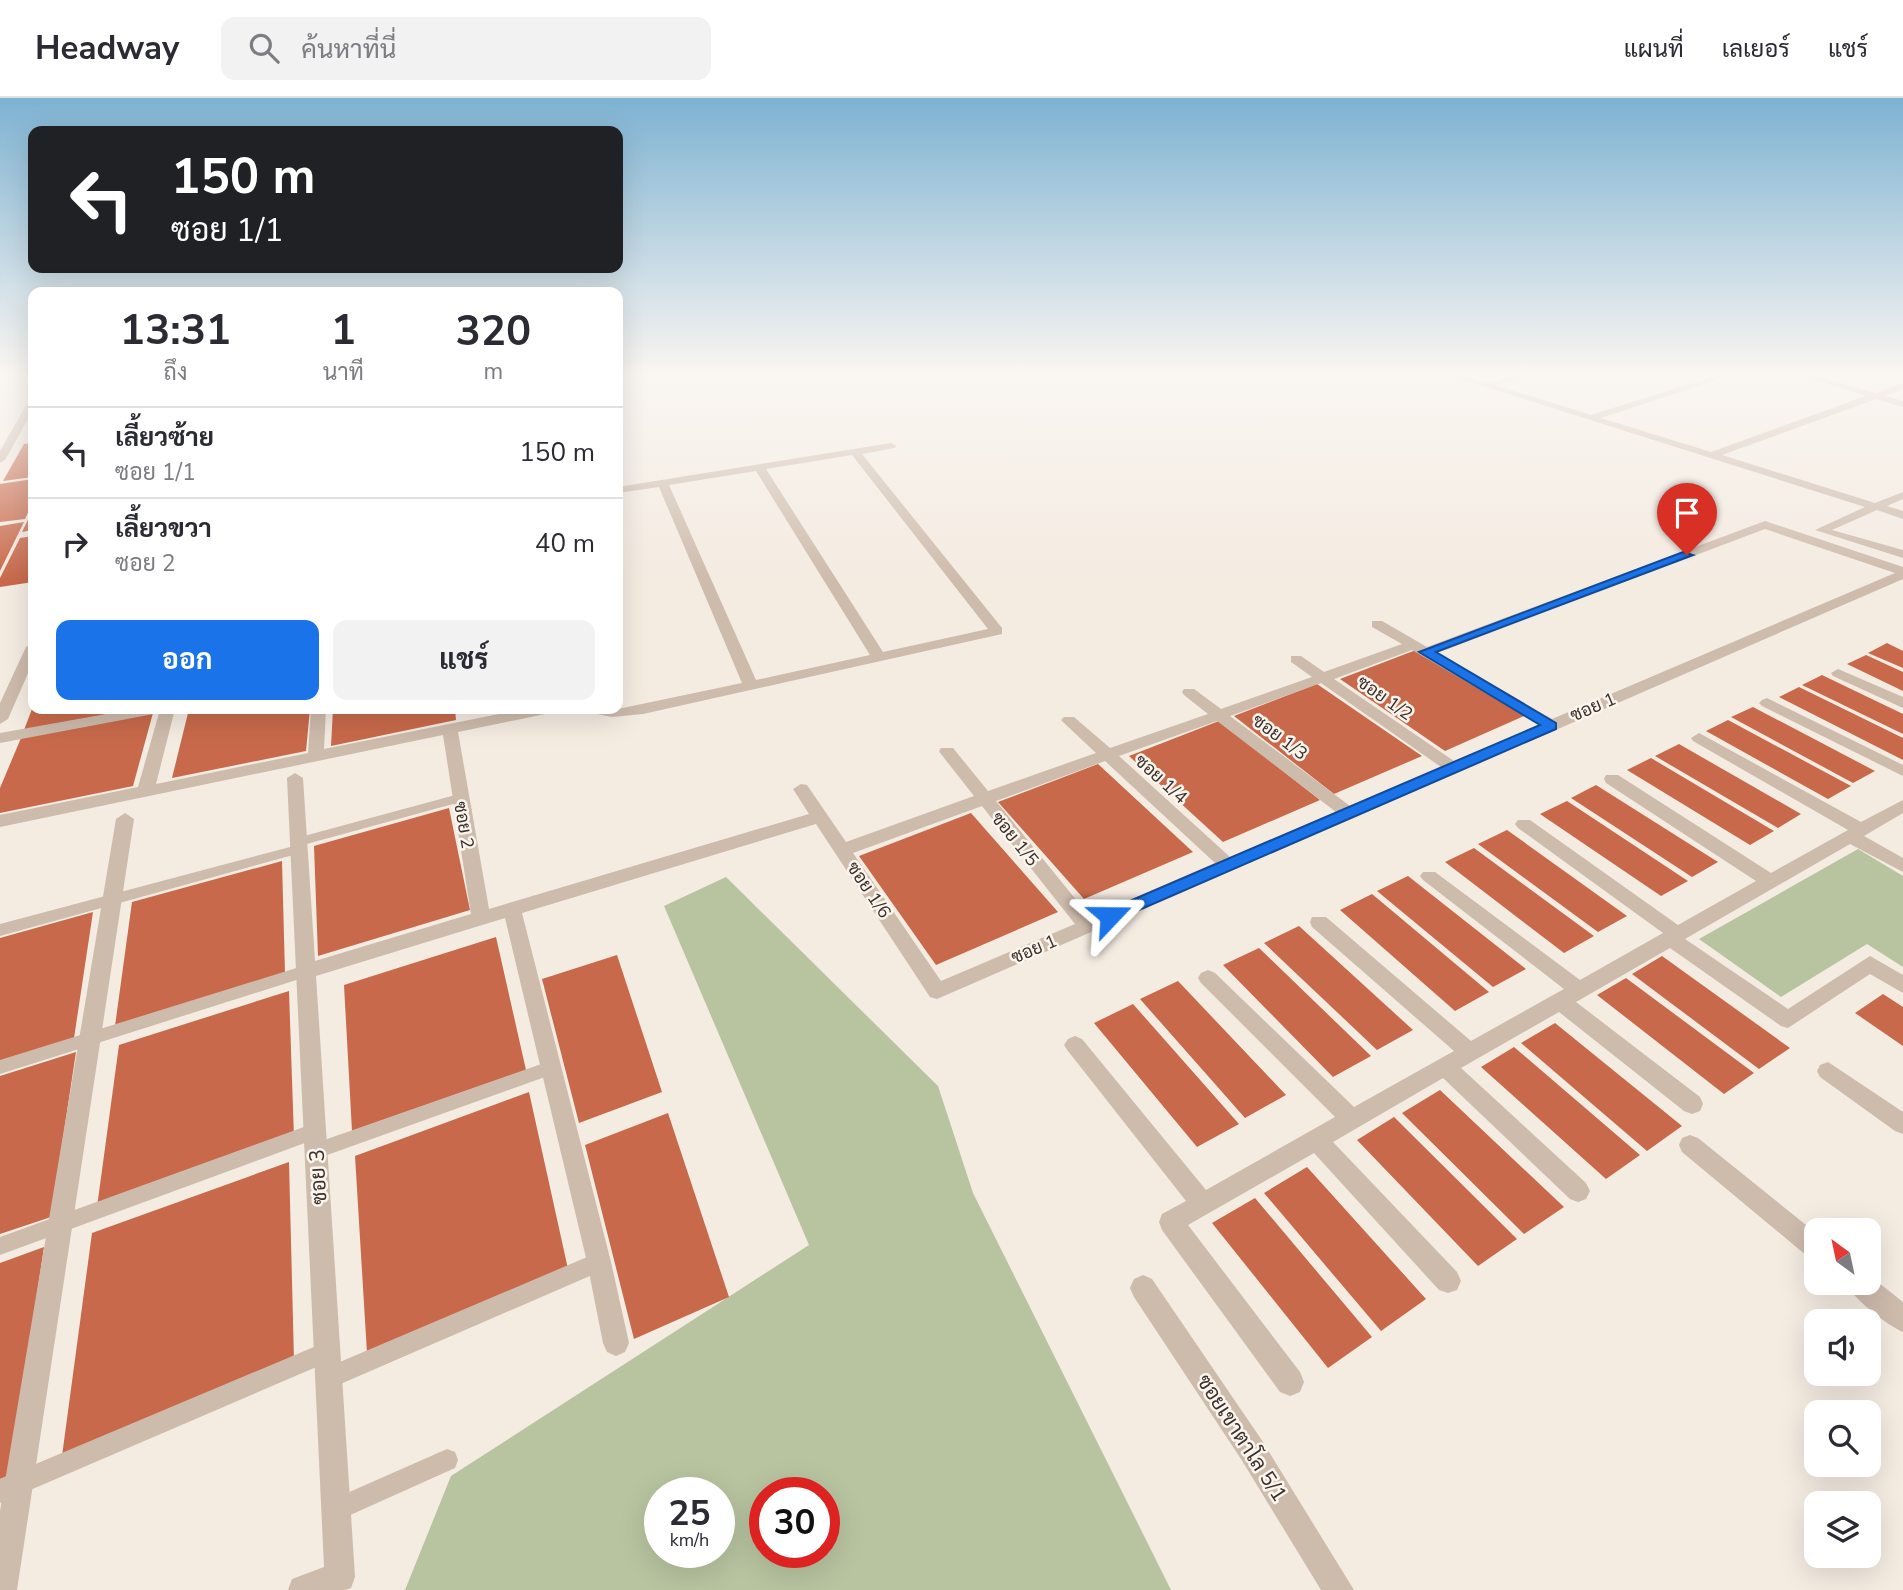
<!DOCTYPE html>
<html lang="th">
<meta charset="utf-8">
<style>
body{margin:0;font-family:"Nunito Sans",Sarabun,sans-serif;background:#f2f2f3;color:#2b2b33;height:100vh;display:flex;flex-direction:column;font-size:26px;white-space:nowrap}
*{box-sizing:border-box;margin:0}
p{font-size:23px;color:#7c7c81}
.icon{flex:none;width:38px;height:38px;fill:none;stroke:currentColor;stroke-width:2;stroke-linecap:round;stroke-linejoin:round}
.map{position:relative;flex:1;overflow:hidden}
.sheet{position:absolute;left:28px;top:189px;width:595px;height:427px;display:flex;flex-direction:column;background:#fff;border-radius:14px;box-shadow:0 7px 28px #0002}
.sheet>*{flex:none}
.top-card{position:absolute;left:28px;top:28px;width:595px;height:147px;border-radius:14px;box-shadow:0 7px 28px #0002;background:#202124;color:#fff;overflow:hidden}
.needle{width:46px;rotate:327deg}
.fabs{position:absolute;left:1804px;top:1120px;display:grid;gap:14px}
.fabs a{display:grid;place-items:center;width:77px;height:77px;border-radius:14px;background:#fff;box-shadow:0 7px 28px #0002;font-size:35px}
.speed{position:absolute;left:644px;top:1379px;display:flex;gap:14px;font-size:35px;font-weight:700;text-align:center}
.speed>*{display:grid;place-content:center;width:91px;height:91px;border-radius:50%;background:#fff;box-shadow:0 7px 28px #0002;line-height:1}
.speed small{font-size:18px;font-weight:400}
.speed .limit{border:10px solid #d22;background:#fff;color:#111}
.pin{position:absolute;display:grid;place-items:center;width:60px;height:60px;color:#fff;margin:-72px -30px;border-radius:50% 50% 50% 0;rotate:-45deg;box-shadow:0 0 7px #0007}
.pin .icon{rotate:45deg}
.me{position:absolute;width:77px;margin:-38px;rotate:67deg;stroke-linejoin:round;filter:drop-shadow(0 0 5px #0008)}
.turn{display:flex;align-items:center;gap:24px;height:147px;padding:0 28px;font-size:32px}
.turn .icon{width:91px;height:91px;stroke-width:2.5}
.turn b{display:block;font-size:49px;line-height:60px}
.eta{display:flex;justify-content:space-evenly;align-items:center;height:119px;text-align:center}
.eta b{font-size:42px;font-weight:700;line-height:49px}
.primary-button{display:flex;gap:14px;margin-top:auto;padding:14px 28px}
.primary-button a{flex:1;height:80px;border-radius:14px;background:#1a73e8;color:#fff;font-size:28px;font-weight:700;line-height:80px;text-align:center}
.primary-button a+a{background:#f2f2f3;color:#2b2b33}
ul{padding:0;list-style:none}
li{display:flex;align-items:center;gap:21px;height:91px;padding:0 28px;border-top:2px solid #e1e1e2}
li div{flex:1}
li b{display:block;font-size:26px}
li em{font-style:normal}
header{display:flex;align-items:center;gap:42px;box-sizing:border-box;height:98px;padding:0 35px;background:#fff;border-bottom:2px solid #e1e1e2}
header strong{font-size:33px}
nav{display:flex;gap:38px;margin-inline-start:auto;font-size:24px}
.search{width:490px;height:63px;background:#f2f2f3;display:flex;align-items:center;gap:18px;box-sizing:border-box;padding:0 24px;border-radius:14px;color:#7c7c81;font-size:26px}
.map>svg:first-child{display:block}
</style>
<header>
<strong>Headway</strong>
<div class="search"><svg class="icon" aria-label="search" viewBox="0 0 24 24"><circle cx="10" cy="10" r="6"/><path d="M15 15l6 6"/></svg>ค้นหาที่นี่</div>
<nav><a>แผนที่</a><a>เลเยอร์</a><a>แชร์</a></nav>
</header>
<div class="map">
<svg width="1903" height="1492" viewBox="0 0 1903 1492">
<rect width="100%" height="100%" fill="#f4ebe1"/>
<path fill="#b8c4a0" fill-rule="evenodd" d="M 1858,751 L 1903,778 L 1903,869 L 1867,846 L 1781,899 L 1699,841 Z
M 726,779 L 938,988 L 973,1095 L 1171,1492 L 405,1492 L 451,1378 L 809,1147 L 664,808 ZM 660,1395 L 719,1395 L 719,1454 L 660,1454 ZM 765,1395 L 824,1395 L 824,1454 L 765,1454 Z"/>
<path fill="#c8694b" d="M 33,345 L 33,379 L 3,383 L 24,346 Z
M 33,381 L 33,404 L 25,421 L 0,424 L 0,386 Z
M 33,411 L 33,432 L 22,434 Z
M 24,424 L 0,473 L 0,428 Z
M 33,438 L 33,484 L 0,489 L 0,480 L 20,440 Z
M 1887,545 L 1903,553 L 1903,570 L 1868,555 Z
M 1416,552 L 1524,618 L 1445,653 L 1340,581 Z
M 1866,557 L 1903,574 L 1903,593 L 1847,566 Z
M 1822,577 L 1903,616 L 1903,636 L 1802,587 Z
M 1317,586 L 1422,658 L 1334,696 L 1234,618 Z
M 1799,589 L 1903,640 L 1903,662 L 1779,599 Z
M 1753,609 L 1875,673 L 1853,685 L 1731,619 Z
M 32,611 L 130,611 L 130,612 L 24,632 Z
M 189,611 L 310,611 L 306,653 L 172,680 Z
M 333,611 L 455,611 L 456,622 L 331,648 Z
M 153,615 L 133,688 L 0,715 L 0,690 L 21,640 Z
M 1728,622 L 1851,688 L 1828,701 L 1706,633 Z
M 1219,623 L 1320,702 L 1223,744 L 1129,658 Z
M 1679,646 L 1801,716 L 1778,730 L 1655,658 Z
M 1651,660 L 1774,733 L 1750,747 L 1627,672 Z
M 1098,666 L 1193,754 L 1084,801 L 998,704 Z
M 1596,687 L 1718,764 L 1692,779 L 1571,700 Z
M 1567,703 L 1688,783 L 1661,798 L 1540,716 Z
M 449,710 L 470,812 L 318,858 L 314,748 Z
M 971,715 L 1058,814 L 936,867 L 859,758 Z
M 1507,732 L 1627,818 L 1598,834 L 1478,746 Z
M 1474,750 L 1594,838 L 1564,855 L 1445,764 Z
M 282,763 L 285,876 L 115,928 L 132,804 Z
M 1408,778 L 1526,871 L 1493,889 L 1377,793 Z
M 1372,796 L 1489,894 L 1455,913 L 1340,812 Z
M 93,814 L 74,940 L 0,963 L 0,840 Z
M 1299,828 L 1413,932 L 1377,952 L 1264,845 Z
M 496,839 L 526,972 L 352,1033 L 344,887 Z
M 1259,850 L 1371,958 L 1333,979 L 1223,867 Z
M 617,857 L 662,994 L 579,1025 L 542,881 Z
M 1662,858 L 1790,950 L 1759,971 L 1632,876 Z
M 1626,880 L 1754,975 L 1724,996 L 1597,897 Z
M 1178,883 L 1286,997 L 1245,1020 L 1140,901 Z
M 289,893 L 294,1040 L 97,1109 L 119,947 Z
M 1883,896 L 1903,909 L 1903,948 L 1855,915 Z
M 1133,906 L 1239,1026 L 1197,1049 L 1094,925 Z
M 1555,925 L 1682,1028 L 1647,1053 L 1521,945 Z
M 1514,949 L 1640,1057 L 1606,1081 L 1481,969 Z
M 76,954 L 51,1119 L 0,1136 L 0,978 Z
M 1440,992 L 1564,1109 L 1524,1136 L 1402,1015 Z
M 529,994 L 568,1171 L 367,1255 L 355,1058 Z
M 668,1015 L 729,1199 L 634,1241 L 585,1047 Z
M 1394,1019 L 1517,1141 L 1478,1168 L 1357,1042 Z
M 289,1064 L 294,1262 L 62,1358 L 92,1135 Z
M 1307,1069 L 1426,1201 L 1381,1233 L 1264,1095 Z
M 1255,1100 L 1372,1239 L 1328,1270 L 1212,1125 Z
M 44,1149 L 10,1377 L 0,1381 L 0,1165 Z"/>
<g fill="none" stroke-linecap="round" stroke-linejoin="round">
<path fill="#cdbbac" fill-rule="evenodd" d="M 459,696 L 466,700 L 464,703 L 303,747 L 306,751 L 304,754 L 0,838 L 0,826 L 294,748 L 291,744 L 293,741 Z
M 306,867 L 312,869 L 314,873 L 312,877 L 0,976 L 0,962 Z
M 550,963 L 556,965 L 559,970 L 556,975 L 316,1061 L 310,1059 L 307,1053 L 310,1047 Z
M 315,1025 L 321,1027 L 324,1033 L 321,1039 L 0,1157 L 0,1139 Z
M 599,1154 L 606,1157 L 609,1164 L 606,1171 L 329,1291 L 321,1288 L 318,1280 L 321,1272 Z
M 328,1243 L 335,1247 L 339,1254 L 335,1261 L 0,1405 L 0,1381 Z
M 447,1351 L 455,1354 L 458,1362 L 455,1370 L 337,1423 L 329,1419 L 325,1411 L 329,1403 Z"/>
<path fill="#cdbbac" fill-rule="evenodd" d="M 1442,275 C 1458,274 1470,283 1485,284 C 1501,284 1518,275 1534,275 L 1495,287 L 1591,317 L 1725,275 L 1737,275 L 1601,320 L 1711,354 L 1866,298 L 1795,275 L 1807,275 L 1875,295 L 1903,285 L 1903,291 L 1885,298 L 1903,303 L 1903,309 L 1876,301 L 1722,357 L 1875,405 L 1903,394 L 1903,401 L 1887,408 L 1903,413 L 1903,421 L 1877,412 L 1832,432 L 1903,452 L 1903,460 L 1815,432 L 1865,409 Z
M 33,301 L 33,312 L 5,362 L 0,365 L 0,353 L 28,304 Z
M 891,345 L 896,348 L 895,350 L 862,356 L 1002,530 L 1002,536 L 643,616 L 612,619 L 587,614 L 585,611 L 618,611 L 742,585 L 659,389 L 618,395 L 618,389 ZM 852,357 L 988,531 L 883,554 L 766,371 ZM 756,373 L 870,557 L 756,582 L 669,387 Z
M 1765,423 L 1903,469 L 1903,481 L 937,901 L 930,899 L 816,726 L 522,815 L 611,1164 L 629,1245 L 625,1254 L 616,1258 L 607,1254 L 603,1245 L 587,1164 L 505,820 L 316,878 L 355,1479 L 351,1490 L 345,1492 L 288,1492 L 292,1481 L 324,1469 L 287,680 L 295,675 L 303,680 L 315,863 L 471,816 L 443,637 L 0,729 L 0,717 L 138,689 L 159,615 L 0,645 L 0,635 L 134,611 L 175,611 L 156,686 L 308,655 L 311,611 L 326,611 L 324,651 L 524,611 L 552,611 L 545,616 L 458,634 L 489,811 L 809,716 L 793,691 L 801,686 L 807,687 L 846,744 L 974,698 L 941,656 L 939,653 L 941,650 L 953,650 L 988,693 L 1096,655 L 1064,625 L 1061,622 L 1064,619 L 1074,619 L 1110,650 L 1208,616 L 1184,597 L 1182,594 L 1184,591 L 1194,591 L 1221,611 L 1312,579 L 1291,564 L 1291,558 L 1301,558 L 1324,574 L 1402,546 L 1372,529 L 1372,523 L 1382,523 L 1427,549 ZM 1765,431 L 1895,475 L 1552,621 L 1437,555 ZM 1412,552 L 1540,627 L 1454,663 L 1334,581 ZM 1321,585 L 1441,669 L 1350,708 L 1230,618 ZM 1217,623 L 1336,714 L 1230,759 L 1119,658 ZM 1105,663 L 1215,765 L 1090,819 L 996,703 ZM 982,708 L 1075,826 L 941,883 L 853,755 Z
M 33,545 L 33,564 L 8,621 L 0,626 L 0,605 L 26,549 Z
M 1838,571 L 1903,599 L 1903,610 L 1833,578 L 1831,575 Z
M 1767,600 L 1903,667 L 1903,678 L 1762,608 L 1759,605 L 1762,602 Z
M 1699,635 L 1861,724 L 1903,702 L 1903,715 L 1864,738 L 1903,760 L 1903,774 L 1850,746 L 1685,841 L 1788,911 L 1870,858 L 1903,877 L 1903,895 L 1870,876 L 1788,930 L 1781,928 L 1670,850 L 1576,904 L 1700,999 L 1703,1006 L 1700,1013 L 1692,1016 L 1684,1013 L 1559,914 L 1461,970 L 1586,1085 L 1590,1093 L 1586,1101 L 1578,1104 L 1570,1101 L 1443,980 L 1333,1044 L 1457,1174 L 1461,1183 L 1457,1192 L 1448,1195 L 1439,1192 L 1314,1055 L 1188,1127 L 1300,1274 L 1304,1284 L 1300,1294 L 1290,1298 L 1280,1294 L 1162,1132 L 1159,1124 L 1162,1116 L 1186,1103 L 1068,953 L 1064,947 L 1068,941 L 1075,938 L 1082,941 L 1206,1092 L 1335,1019 L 1201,885 L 1198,880 L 1201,875 L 1208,872 L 1215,875 L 1354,1009 L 1454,953 L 1312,829 L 1310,824 L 1312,819 L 1326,819 L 1471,943 L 1564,891 L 1423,782 L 1420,778 L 1423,774 L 1435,774 L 1580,882 L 1663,835 L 1518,730 L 1515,726 L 1518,722 L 1530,722 L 1678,827 L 1756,783 L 1606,685 L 1604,681 L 1606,677 L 1618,677 L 1771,775 L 1848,732 L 1693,643 L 1691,640 Z
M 125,715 L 134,721 L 17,1492 L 0,1492 L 0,1413 L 116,721 Z
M 1828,964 L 1903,1014 L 1903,1036 L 1895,1033 L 1820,979 L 1817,973 L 1820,967 Z
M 1690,1037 L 1698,1040 L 1816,1135 L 1816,1162 L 1807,1158 L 1682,1054 L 1679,1047 L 1682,1040 Z
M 1143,1177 L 1152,1181 L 1261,1341 L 1354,1492 L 1321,1492 L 1241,1361 L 1134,1199 L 1130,1190 L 1134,1181 Z
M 1869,1177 L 1903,1204 L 1903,1234 C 1887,1227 1853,1201 1846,1185 L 1869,1185 Z"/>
</g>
<linearGradient id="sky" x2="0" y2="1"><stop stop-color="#7eb2d2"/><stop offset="0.57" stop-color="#faf6f2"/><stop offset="1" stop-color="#faf6f2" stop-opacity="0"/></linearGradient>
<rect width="1903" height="483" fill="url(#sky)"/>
<path fill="#1a73e8" stroke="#114b97" stroke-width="2" d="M 1683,454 L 1693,457 L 1436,554 L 1556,625 L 1556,631 L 1116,822 L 1104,822 L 1101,818 L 1104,814 L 1540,627 L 1419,554 Z"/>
<g text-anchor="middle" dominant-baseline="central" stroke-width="5" stroke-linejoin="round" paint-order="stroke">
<g font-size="18" fill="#3b302b" stroke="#fbf5ee">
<text transform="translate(1385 600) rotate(35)">ซอย 1/2</text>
<text transform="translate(1593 609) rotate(-23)">ซอย 1</text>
<text transform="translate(1280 639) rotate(37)">ซอย 1/3</text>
<text transform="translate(1161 681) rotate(42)">ซอย 1/4</text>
<text transform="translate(464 727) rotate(80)">ซอย 2</text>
<text transform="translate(1015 741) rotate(51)">ซอย 1/5</text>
<text transform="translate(869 792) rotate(56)">ซอย 1/6</text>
<text transform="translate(1034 851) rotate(-23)">ซอย 1</text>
</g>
<g font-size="21" fill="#3b302b" stroke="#fbf5ee">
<text transform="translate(318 1079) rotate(-93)">ซอย 3</text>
<text transform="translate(1242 1340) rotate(57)">ซอยเขาตาโล 5/1</text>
</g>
</g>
</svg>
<div class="fabs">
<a><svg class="needle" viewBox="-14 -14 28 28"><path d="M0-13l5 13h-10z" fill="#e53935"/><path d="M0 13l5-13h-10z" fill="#7c7c81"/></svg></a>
<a><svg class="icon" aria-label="sound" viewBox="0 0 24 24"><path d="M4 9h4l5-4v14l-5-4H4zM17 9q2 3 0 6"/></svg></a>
<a><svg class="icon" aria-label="search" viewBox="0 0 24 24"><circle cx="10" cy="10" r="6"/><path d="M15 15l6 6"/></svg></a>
<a><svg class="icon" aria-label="layers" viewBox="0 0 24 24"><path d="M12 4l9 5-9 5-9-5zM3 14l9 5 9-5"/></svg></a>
</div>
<div class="speed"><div>25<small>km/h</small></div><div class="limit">30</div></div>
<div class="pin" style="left:1687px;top:457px;background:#d93025"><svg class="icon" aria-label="arrive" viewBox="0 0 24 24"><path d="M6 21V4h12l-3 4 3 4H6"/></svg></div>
<svg class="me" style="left:1110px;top:818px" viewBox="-20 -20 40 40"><path d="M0-17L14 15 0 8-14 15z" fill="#1a73e8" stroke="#fff" stroke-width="4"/></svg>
<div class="top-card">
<div class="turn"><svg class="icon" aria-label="left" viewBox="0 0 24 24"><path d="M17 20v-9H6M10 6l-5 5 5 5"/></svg><div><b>150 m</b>ซอย 1/1</div></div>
</div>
<section class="sheet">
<div class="eta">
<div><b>13:31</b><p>ถึง</p></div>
<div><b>1</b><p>นาที</p></div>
<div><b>320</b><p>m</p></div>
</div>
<ul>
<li><svg class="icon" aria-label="left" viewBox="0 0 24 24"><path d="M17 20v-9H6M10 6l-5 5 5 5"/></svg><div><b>เลี้ยวซ้าย</b><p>ซอย 1/1</p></div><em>150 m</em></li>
<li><svg class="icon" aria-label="right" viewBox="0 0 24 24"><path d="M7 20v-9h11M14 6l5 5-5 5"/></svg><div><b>เลี้ยวขวา</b><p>ซอย 2</p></div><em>40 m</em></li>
</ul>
<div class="primary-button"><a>ออก</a><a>แชร์</a></div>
</section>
</div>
